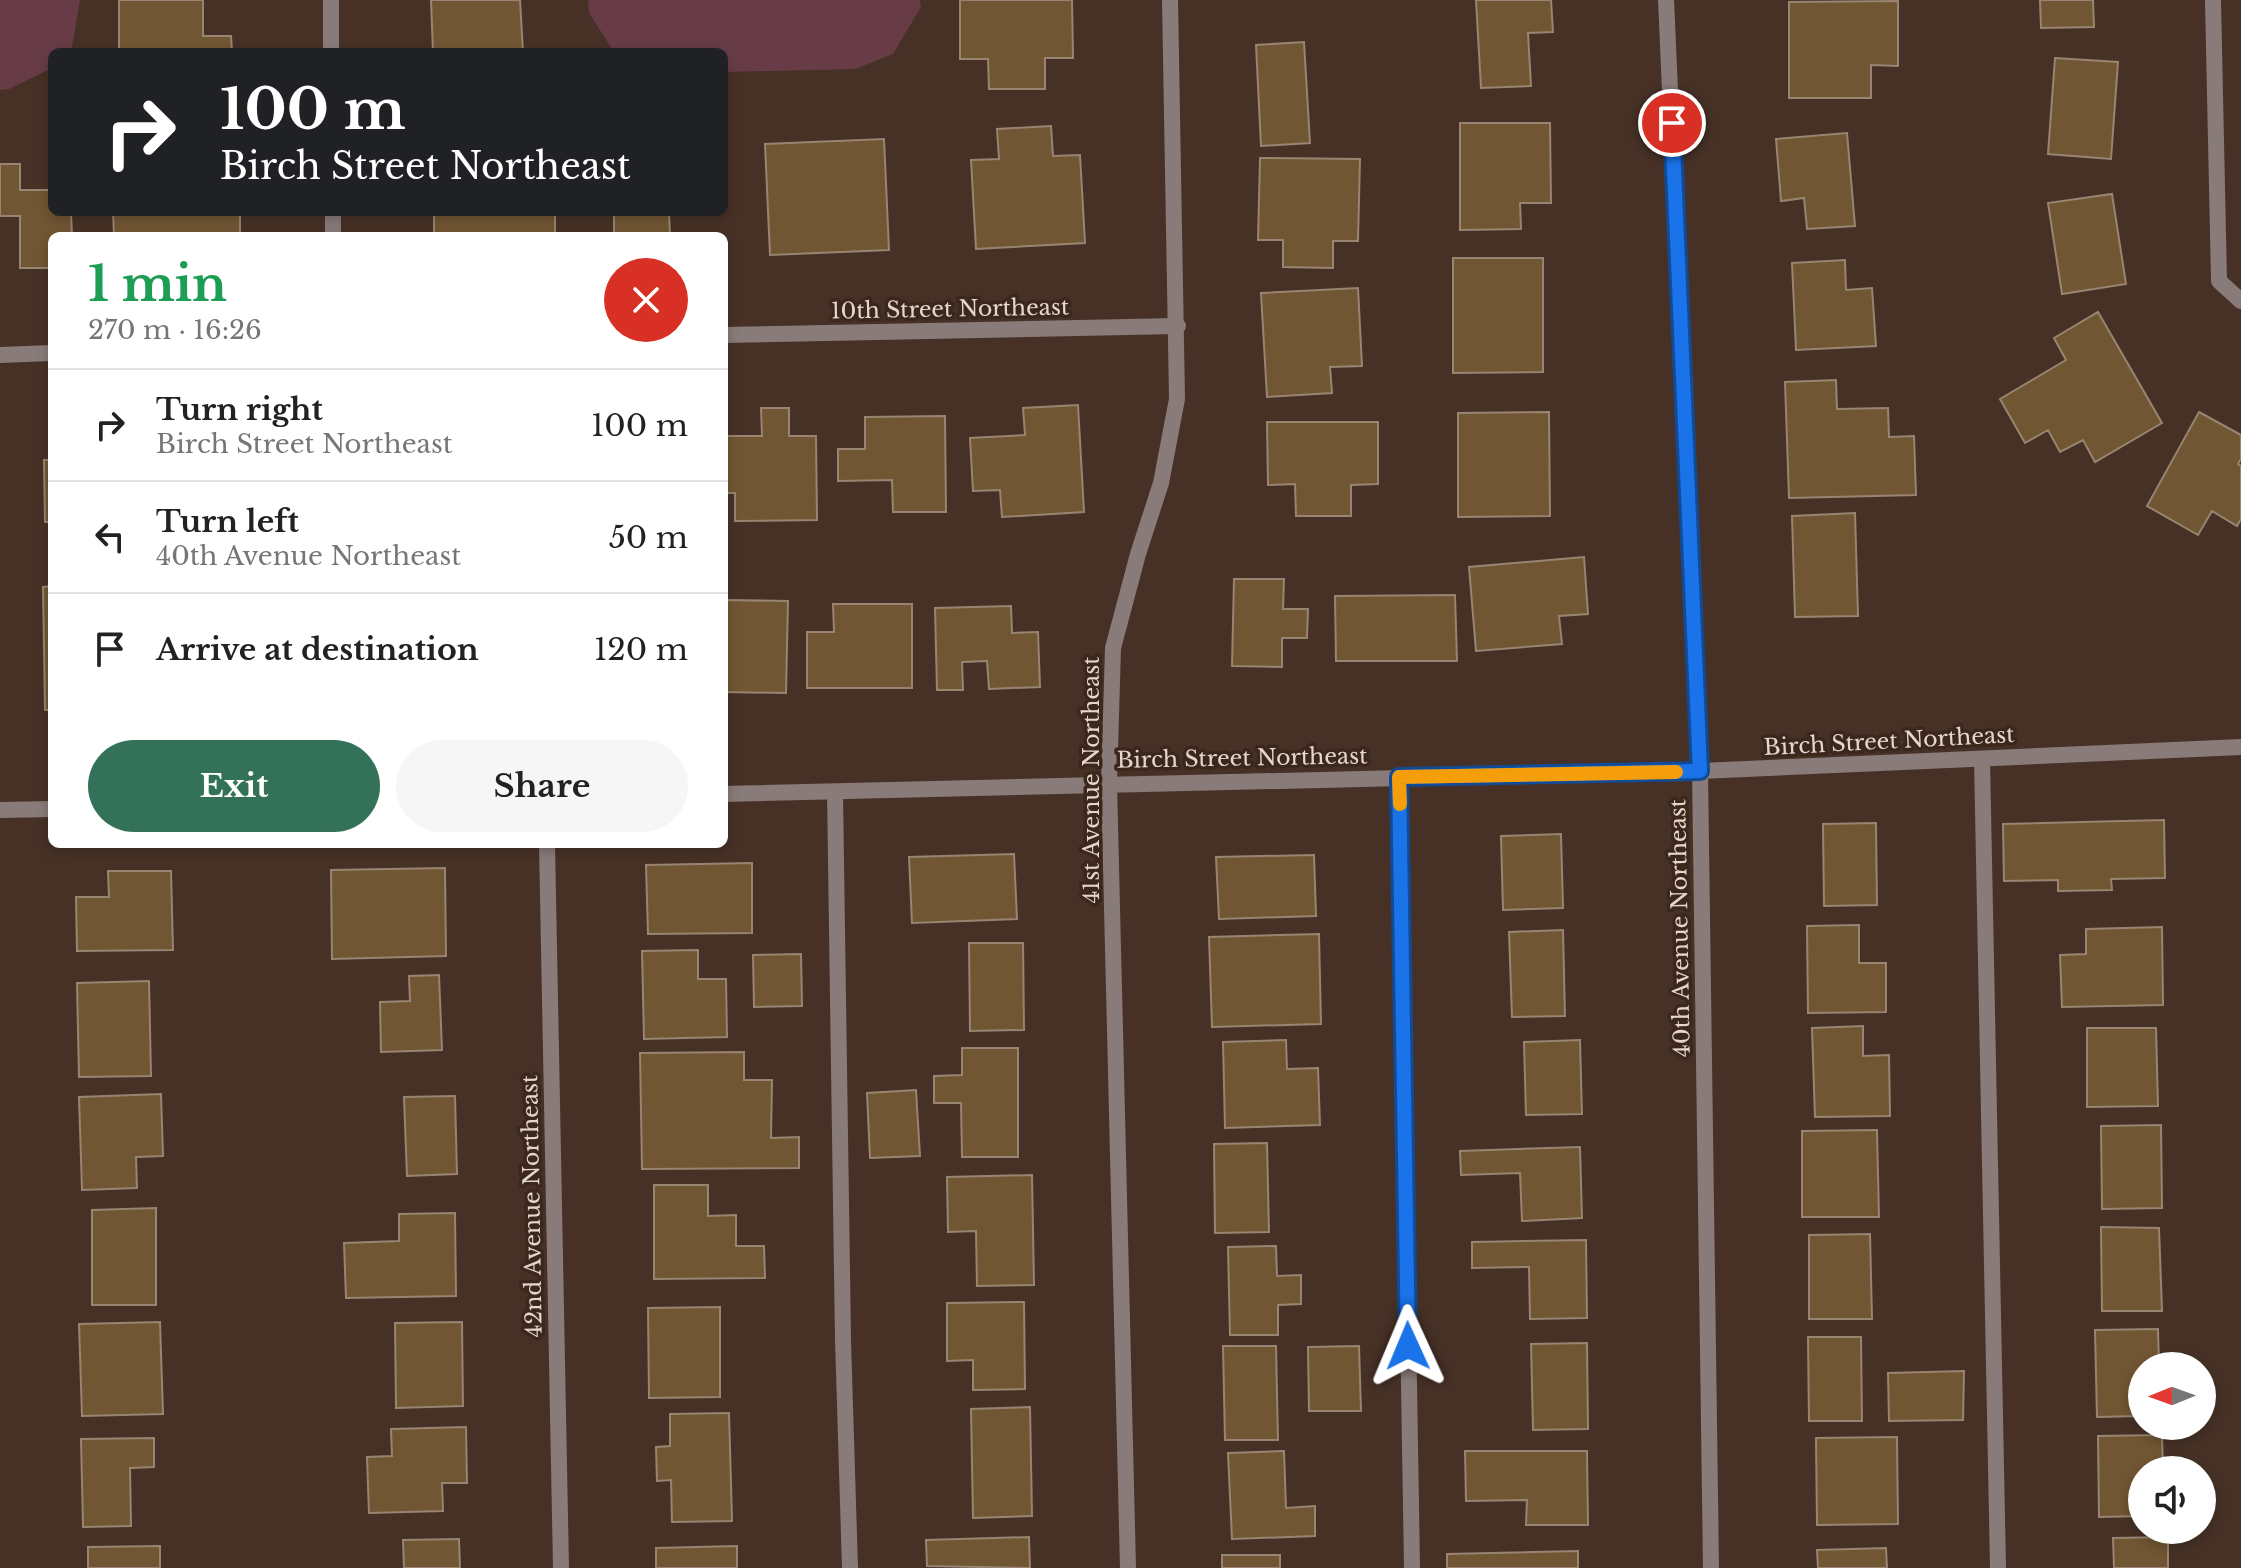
<!DOCTYPE html>
<meta charset="utf-8">
<style>
body{margin:0;font-family:"Libre Baskerville",serif;background:#f6f6f6;color:#222;height:100vh;display:flex;flex-direction:column;font-size:30px;white-space:nowrap}
*{box-sizing:border-box;margin:0}
p{font-size:26px;color:#767676}
.icon{flex:none;width:44px;height:44px;fill:none;stroke:currentColor;stroke-width:2;stroke-linecap:round;stroke-linejoin:round}
.map{position:relative;flex:1;overflow:hidden}
.side{position:absolute;left:48px;top:232px;width:680px;height:616px;display:flex;flex-direction:column;background:#fff;border-radius:12px;box-shadow:0 4px 12px #0003}
.side>*{flex:none}
.guide{position:absolute;left:48px;top:48px;width:680px;height:168px;border-radius:12px;box-shadow:0 4px 12px #0003;background:#202124;color:#fff;overflow:hidden}
.needle{width:52px;rotate:269deg}
.fabs{position:absolute;left:2128px;top:1352px;display:grid;gap:16px}
.fabs a{display:grid;place-items:center;width:88px;height:88px;border-radius:50%;background:#fff;box-shadow:0 4px 12px #0003;font-size:40px}
.pin{position:absolute;display:grid;place-items:center;width:68px;height:68px;color:#fff;margin:-34px;border:4px solid #fff;border-radius:50%;box-shadow:0 2px 8px #0007}
.me{position:absolute;width:88px;margin:-44px;rotate:359deg;stroke-linejoin:round;filter:drop-shadow(0 0 6px #0008)}
.turn{display:flex;align-items:center;gap:28px;height:168px;padding:0 40px;font-size:36px}
.turn .icon{width:104px;height:104px;stroke-width:2.5}
.turn b{display:block;font-size:56px;line-height:68px}
.round{display:grid;place-items:center;flex:none;width:84px;height:84px;border-radius:42px;background:#f6f6f6}
.head{display:flex;align-items:center;justify-content:space-between;height:136px;padding:0 40px}
h1{font-size:48px;font-weight:700;line-height:60px;color:#1e9e55}
.primary-button{display:flex;gap:16px;margin-top:auto;padding:16px 40px}
.primary-button a{flex:1;height:92px;border-radius:48px;background:#337259;color:#fff;font-size:32px;font-weight:700;line-height:92px;text-align:center}
.primary-button a+a{background:#f6f6f6;color:#222}
ul{padding:0;list-style:none}
li{display:flex;align-items:center;gap:24px;height:112px;padding:0 40px;border-top:2px solid #e0e0e0}
li div{flex:1}
li b{display:block;font-size:30px}
li em{font-style:normal}
.map>svg:first-child{display:block}
</style>
<div class="map">
<svg width="2241" height="1568" viewBox="0 0 2241 1568">
<rect width="100%" height="100%" fill="#473126"/>
<path fill="#673c47" d="M 0,0 L 80,0 L 71,52 L 52,52 L 52,68 L 9,89 L 0,90 Z
M 588,0 L 920,0 L 921,7 L 893,54 L 855,69 L 724,72 L 724,52 L 614,52 L 589,13 Z"/>
<path fill="#715633" stroke="#978571" stroke-width="2" d="M 119,0 L 203,0 L 203,36 L 231,36 L 232,52 L 119,52 Z
M 431,0 L 520,0 L 523,52 L 433,52 Z
M 960,0 L 1072,0 L 1073,58 L 1045,58 L 1045,89 L 989,89 L 988,59 L 960,59 Z
M 1476,0 L 1551,0 L 1553,32 L 1528,33 L 1531,86 L 1481,88 Z
M 2040,0 L 2093,0 L 2094,27 L 2041,28 Z
M 1898,1 L 1898,66 L 1871,65 L 1871,98 L 1789,98 L 1789,2 Z
M 1304,42 L 1310,143 L 1261,146 L 1256,45 Z
M 2055,58 L 2118,62 L 2111,159 L 2048,154 Z
M 1460,123 L 1550,123 L 1551,203 L 1520,203 L 1521,229 L 1460,230 Z
M 1051,126 L 1053,156 L 1080,155 L 1085,243 L 976,249 L 971,160 L 999,159 L 997,129 Z
M 1847,133 L 1855,226 L 1807,229 L 1804,198 L 1781,201 L 1776,139 Z
M 884,139 L 889,250 L 770,255 L 765,144 Z
M 1260,158 L 1360,159 L 1358,241 L 1333,241 L 1333,268 L 1283,267 L 1283,240 L 1258,240 Z
M 0,164 L 20,164 L 20,190 L 52,190 L 52,212 L 71,212 L 72,236 L 52,236 L 52,268 L 20,268 L 20,216 L 0,216 Z
M 2112,194 L 2126,284 L 2062,294 L 2048,203 Z
M 113,212 L 240,212 L 240,236 L 114,236 Z
M 434,212 L 555,212 L 555,236 L 434,236 Z
M 614,212 L 669,212 L 670,236 L 614,236 Z
M 1453,258 L 1543,258 L 1543,372 L 1453,373 Z
M 1845,260 L 1846,290 L 1872,288 L 1876,346 L 1796,350 L 1792,263 Z
M 1358,288 L 1362,366 L 1330,367 L 1332,393 L 1267,397 L 1261,293 Z
M 2098,312 L 2162,423 L 2095,462 L 2083,440 L 2060,452 L 2048,430 L 2025,443 L 2000,399 L 2066,360 L 2054,338 Z
M 1836,380 L 1837,409 L 1888,408 L 1889,437 L 1914,436 L 1916,495 L 1789,498 L 1785,382 Z
M 1078,405 L 1084,512 L 1002,517 L 1000,490 L 973,491 L 970,438 L 1025,435 L 1023,408 Z
M 761,408 L 789,408 L 789,436 L 816,436 L 817,520 L 735,521 L 735,493 L 724,493 L 724,436 L 762,436 Z
M 1549,412 L 1550,516 L 1458,517 L 1458,413 Z
M 2199,412 L 2241,435 L 2241,459 L 2238,464 L 2241,466 L 2241,519 L 2237,526 L 2212,511 L 2198,535 L 2147,506 Z
M 945,416 L 946,512 L 893,512 L 892,480 L 838,481 L 838,449 L 865,449 L 865,417 Z
M 1267,422 L 1378,422 L 1378,484 L 1351,485 L 1351,516 L 1296,516 L 1295,484 L 1268,485 Z
M 44,460 L 52,460 L 52,522 L 45,522 Z
M 1855,513 L 1858,616 L 1795,617 L 1792,516 Z
M 1584,557 L 1588,614 L 1559,616 L 1562,644 L 1476,651 L 1469,567 Z
M 1234,579 L 1284,579 L 1283,609 L 1308,609 L 1307,638 L 1282,638 L 1282,667 L 1232,666 Z
M 52,586 L 52,710 L 45,710 L 43,587 Z
M 1455,595 L 1457,661 L 1336,661 L 1335,596 Z
M 724,600 L 788,601 L 786,693 L 724,692 Z
M 833,604 L 912,604 L 912,688 L 807,688 L 807,632 L 834,632 Z
M 1011,606 L 1012,633 L 1038,632 L 1040,687 L 989,689 L 987,661 L 962,662 L 963,690 L 937,690 L 935,608 Z
M 2164,820 L 2165,878 L 2111,879 L 2112,890 L 2058,891 L 2058,880 L 2004,881 L 2003,824 Z
M 1876,823 L 1877,905 L 1824,906 L 1823,824 Z
M 1561,834 L 1563,908 L 1503,910 L 1501,836 Z
M 1014,854 L 1017,919 L 912,923 L 909,857 Z
M 1314,855 L 1316,916 L 1219,919 L 1216,857 Z
M 752,863 L 752,933 L 648,934 L 646,865 Z
M 445,868 L 446,956 L 332,959 L 331,870 Z
M 108,871 L 171,871 L 173,950 L 77,951 L 76,897 L 109,897 Z
M 1859,925 L 1859,963 L 1886,963 L 1886,1012 L 1808,1013 L 1807,926 Z
M 2162,927 L 2163,1005 L 2062,1007 L 2060,955 L 2086,954 L 2086,929 Z
M 1563,930 L 1565,1016 L 1512,1017 L 1509,932 Z
M 1319,934 L 1321,1024 L 1212,1027 L 1209,937 Z
M 969,943 L 1023,943 L 1024,1030 L 970,1031 Z
M 698,950 L 698,979 L 726,979 L 727,1037 L 644,1039 L 642,951 Z
M 801,954 L 802,1006 L 754,1007 L 753,955 Z
M 439,975 L 442,1050 L 381,1052 L 380,1002 L 410,1001 L 409,976 Z
M 149,981 L 151,1076 L 79,1077 L 77,983 Z
M 1863,1026 L 1863,1056 L 1889,1055 L 1890,1116 L 1815,1117 L 1812,1028 Z
M 2087,1028 L 2156,1028 L 2158,1106 L 2087,1107 Z
M 1286,1040 L 1287,1069 L 1318,1068 L 1320,1125 L 1225,1128 L 1223,1042 Z
M 1580,1040 L 1582,1114 L 1526,1115 L 1524,1042 Z
M 962,1048 L 1018,1048 L 1018,1157 L 962,1157 L 961,1103 L 934,1103 L 934,1076 L 962,1075 Z
M 744,1052 L 744,1080 L 772,1080 L 771,1138 L 799,1137 L 799,1168 L 642,1169 L 640,1053 Z
M 916,1090 L 920,1156 L 870,1158 L 867,1093 Z
M 161,1094 L 163,1156 L 136,1157 L 137,1188 L 82,1190 L 79,1097 Z
M 455,1096 L 457,1174 L 407,1176 L 404,1097 Z
M 2161,1125 L 2162,1208 L 2102,1209 L 2101,1126 Z
M 1877,1130 L 1879,1217 L 1802,1217 L 1802,1131 Z
M 1267,1143 L 1269,1232 L 1215,1233 L 1214,1144 Z
M 1580,1147 L 1582,1218 L 1522,1221 L 1520,1173 L 1461,1175 L 1460,1151 Z
M 1032,1175 L 1034,1285 L 977,1286 L 976,1231 L 948,1232 L 947,1177 Z
M 654,1185 L 708,1185 L 708,1216 L 736,1215 L 736,1246 L 764,1246 L 765,1278 L 654,1279 Z
M 156,1208 L 156,1305 L 92,1305 L 92,1210 Z
M 455,1213 L 456,1296 L 346,1298 L 344,1243 L 399,1241 L 399,1214 Z
M 2101,1227 L 2159,1228 L 2162,1311 L 2102,1311 Z
M 1870,1234 L 1872,1319 L 1809,1319 L 1809,1235 Z
M 1586,1240 L 1587,1318 L 1530,1319 L 1529,1267 L 1472,1268 L 1472,1242 Z
M 1276,1246 L 1277,1276 L 1301,1275 L 1301,1304 L 1278,1305 L 1278,1335 L 1230,1335 L 1228,1247 Z
M 1024,1302 L 1025,1389 L 973,1390 L 973,1360 L 947,1361 L 947,1303 Z
M 720,1307 L 720,1397 L 649,1398 L 648,1308 Z
M 160,1322 L 163,1414 L 82,1416 L 79,1324 Z
M 462,1322 L 463,1406 L 396,1408 L 395,1323 Z
M 2158,1329 L 2159,1366 L 2142,1366 L 2142,1416 L 2097,1417 L 2095,1330 Z
M 1808,1337 L 1861,1337 L 1862,1421 L 1809,1421 Z
M 1587,1343 L 1588,1429 L 1533,1430 L 1531,1344 Z
M 1223,1346 L 1276,1346 L 1278,1440 L 1225,1440 Z
M 1359,1346 L 1361,1411 L 1309,1411 L 1308,1347 Z
M 1964,1371 L 1963,1420 L 1889,1421 L 1888,1373 Z
M 1030,1407 L 1032,1516 L 973,1518 L 971,1409 Z
M 729,1413 L 732,1521 L 672,1522 L 671,1480 L 657,1481 L 656,1447 L 670,1446 L 670,1414 Z
M 466,1427 L 467,1483 L 442,1483 L 443,1511 L 369,1513 L 367,1457 L 392,1456 L 391,1429 Z
M 2162,1435 L 2163,1470 L 2142,1470 L 2142,1516 L 2099,1517 L 2098,1436 Z
M 1897,1437 L 1898,1524 L 1817,1525 L 1816,1438 Z
M 154,1438 L 154,1467 L 130,1468 L 131,1526 L 83,1527 L 81,1439 Z
M 1284,1451 L 1286,1508 L 1315,1506 L 1315,1536 L 1232,1539 L 1228,1453 Z
M 1465,1451 L 1587,1451 L 1588,1525 L 1526,1525 L 1527,1500 L 1466,1501 Z
M 1029,1537 L 1030,1568 L 927,1566 L 926,1540 Z
M 2168,1537 L 2168,1568 L 2114,1568 L 2113,1538 Z
M 459,1539 L 460,1568 L 404,1568 L 403,1540 Z
M 160,1546 L 160,1568 L 88,1568 L 88,1547 Z
M 737,1546 L 737,1568 L 656,1568 L 656,1548 Z
M 1886,1548 L 1887,1568 L 1818,1568 L 1817,1550 Z
M 1578,1551 L 1578,1568 L 1447,1568 L 1447,1554 Z
M 1222,1555 L 1280,1555 L 1280,1568 L 1222,1568 Z"/>
<g fill="none" stroke-linecap="round" stroke-linejoin="round">
<path stroke="#887b79" stroke-width="16" d="M 1982,759 L 1998,1568
M 1399,777 L 1412,1568
M 835,792 L 843,1340 L 850,1568"/>
<path stroke="#887b79" stroke-width="16" d="M 331,0 L 331,52
M 2213,0 L 2219,281 L 2241,301
M 333,212 L 333,236
M 724,335 L 1178,326
M 0,355 L 52,353
M 724,794 L 1700,771 L 2241,747
M 0,810 L 52,809
M 547,844 L 561,1568
M 1128,1568 L 1109,783 L 1113,648 L 1138,554 L 1161,483 L 1177,399 L 1170,0"/>
<path stroke="#887b79" stroke-width="16" d="M 1666,0 L 1700,771 L 1711,1568"/>
</g>
<g fill="none" stroke-linecap="round" stroke-linejoin="round">
<defs>
<path id="route" d="M 1408,1346 L 1399,777 L 1700,771 L 1672,123"/>
</defs>
<use href="#route" stroke="#114b97" stroke-width="20"/>
<use href="#route" stroke="#1a73e8" stroke-width="14"/>
<path stroke="#f59e0b" stroke-width="14" d="M 1400,804 L 1399,777 L 1676,772"/>
</g>
<g text-anchor="middle" dominant-baseline="central" stroke-width="7" stroke-linejoin="round" paint-order="stroke">
<g font-size="22" fill="#e4d6cf" stroke="#3c271d">
<text transform="translate(950 309) rotate(-1)">10th Street Northeast</text>
<text transform="translate(1889 741) rotate(-3)">Birch Street Northeast</text>
<text transform="translate(1242 758) rotate(-1)">Birch Street Northeast</text>
<text transform="translate(1091 780) rotate(-90)">41st Avenue Northeast</text>
<text transform="translate(1680 928) rotate(-91)">40th Avenue Northeast</text>
<text transform="translate(532 1206) rotate(-91)">42nd Avenue Northeast</text>
</g>
</g>
</svg>
<div class="fabs">
<a><svg class="needle" viewBox="-14 -14 28 28"><path d="M0-13l5 13h-10z" fill="#e53935"/><path d="M0 13l5-13h-10z" fill="#767676"/></svg></a>
<a><svg class="icon" aria-label="sound" viewBox="0 0 24 24"><path d="M4 9h4l5-4v14l-5-4H4zM17 9q2 3 0 6"/></svg></a>
</div>
<div class="pin" style="left:1672px;top:123px;background:#d93025"><svg class="icon" aria-label="arrive" viewBox="0 0 24 24"><path d="M6 21V4h12l-3 4 3 4H6"/></svg></div>
<svg class="me" style="left:1408px;top:1346px" viewBox="-20 -20 40 40"><path d="M0-17L14 15 0 8-14 15z" fill="#1a73e8" stroke="#fff" stroke-width="4"/></svg>
<div class="guide">
<div class="turn"><svg class="icon" aria-label="right" viewBox="0 0 24 24"><path d="M7 20v-9h11M14 6l5 5-5 5"/></svg><div><b>100 m</b>Birch Street Northeast</div></div>
</div>
<section class="side">
<div class="head"><div><h1>1 min</h1><p>270 m · 16:26</p></div><a class="round" style="background:#d93025;color:#fff"><svg class="icon" aria-label="close" viewBox="0 0 24 24"><path d="M6 6l12 12M18 6L6 18"/></svg></a></div>
<ul>
<li><svg class="icon" aria-label="right" viewBox="0 0 24 24"><path d="M7 20v-9h11M14 6l5 5-5 5"/></svg><div><b>Turn right</b><p>Birch Street Northeast</p></div><em>100 m</em></li>
<li><svg class="icon" aria-label="left" viewBox="0 0 24 24"><path d="M17 20v-9H6M10 6l-5 5 5 5"/></svg><div><b>Turn left</b><p>40th Avenue Northeast</p></div><em>50 m</em></li>
<li><svg class="icon" aria-label="arrive" viewBox="0 0 24 24"><path d="M6 21V4h12l-3 4 3 4H6"/></svg><div><b>Arrive at destination</b></div><em>120 m</em></li>
</ul>
<div class="primary-button"><a>Exit</a><a>Share</a></div>
</section>
</div>
